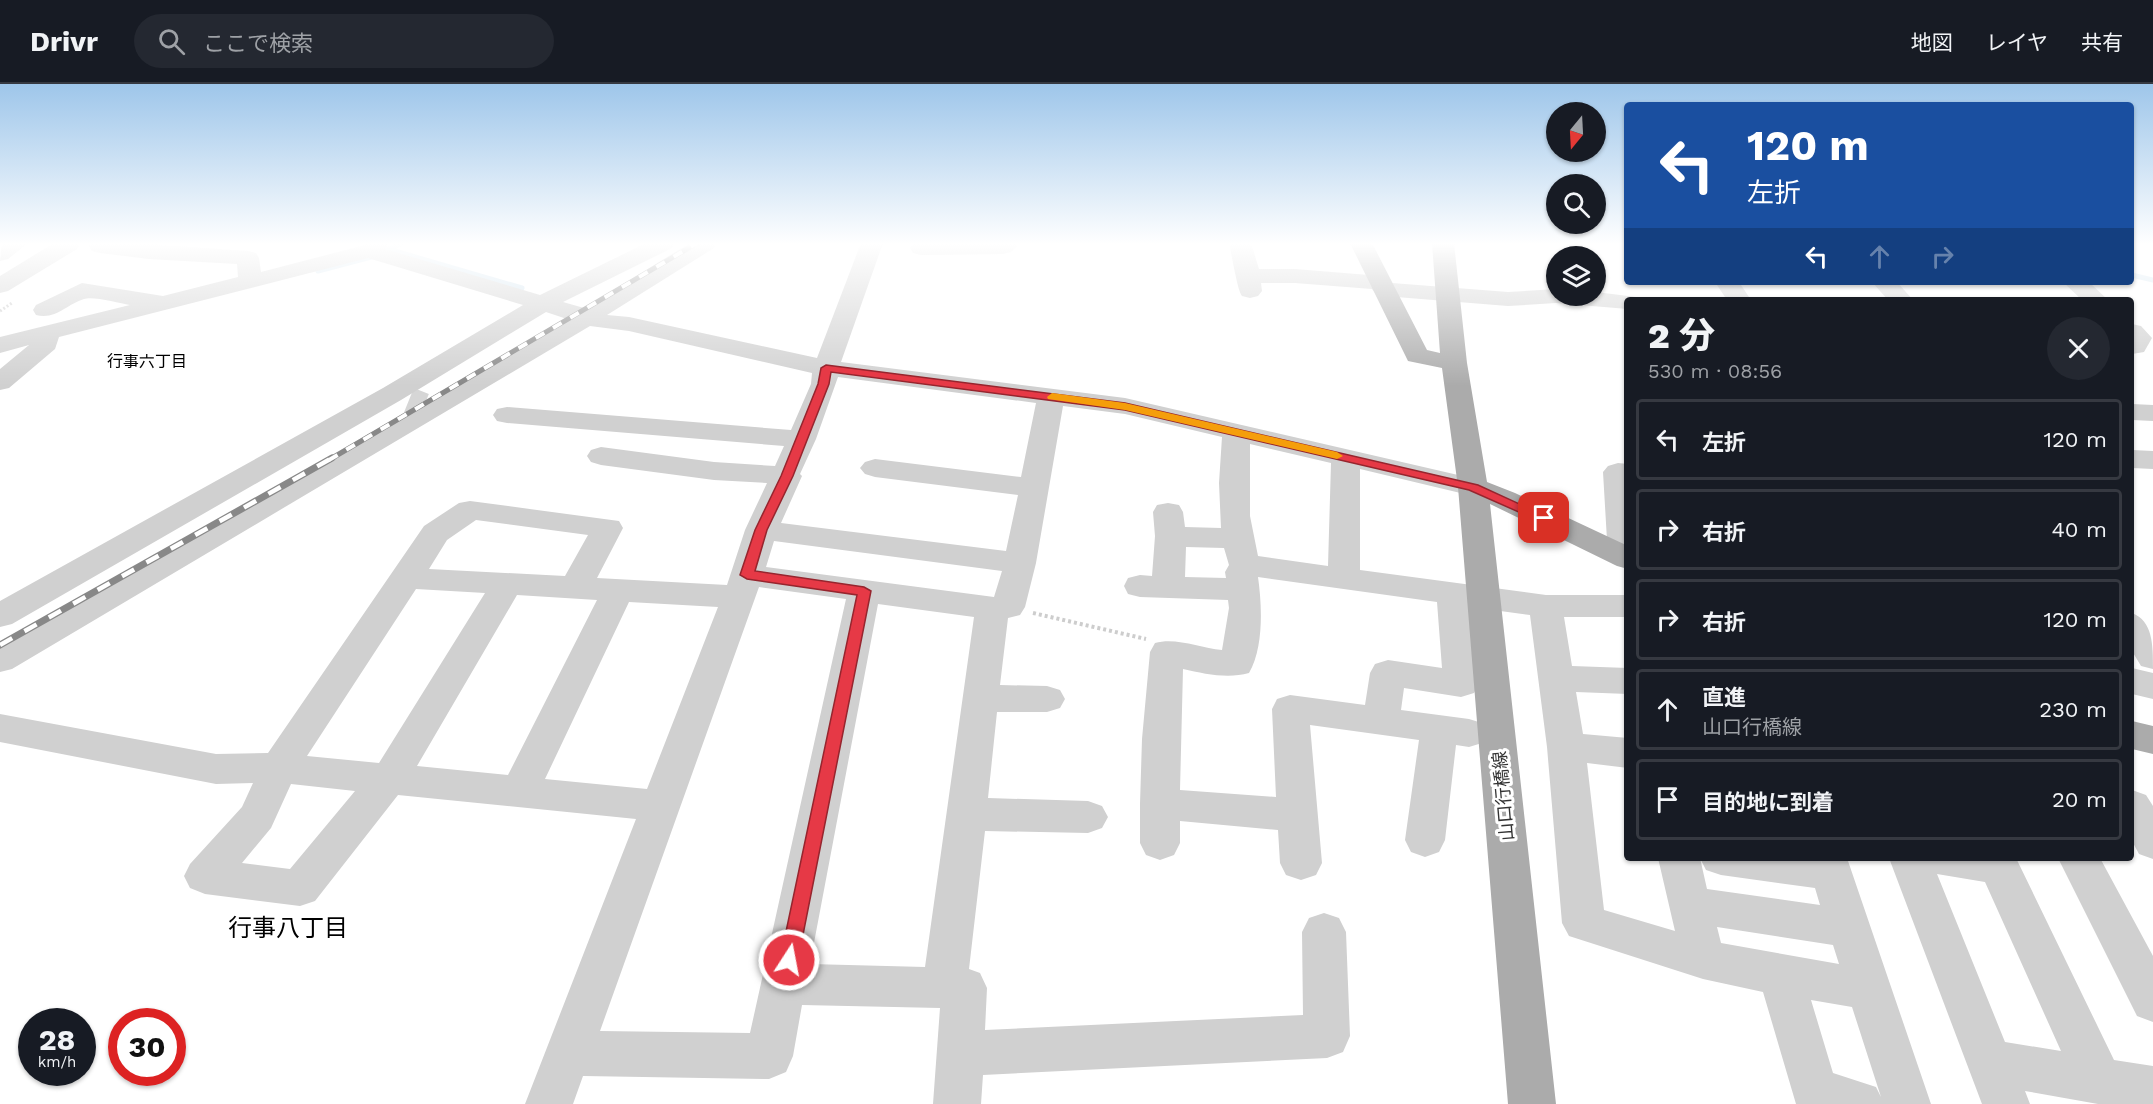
<!DOCTYPE html>
<html lang="ja">
<meta charset="utf-8">
<style>
body{margin:0;font-family:"Work Sans","Noto Sans JP",sans-serif;background:#242831;color:#f1f3f6;height:100vh;display:flex;flex-direction:column;font-size:22px;white-space:nowrap}
*{box-sizing:border-box;margin:0}
p{font-size:20px;color:#9ea1a6}
.icon{flex:none;width:33px;height:33px;fill:none;stroke:currentColor;stroke-width:2;stroke-linecap:round;stroke-linejoin:round}
.map{position:relative;flex:1;overflow:hidden}
.details{position:absolute;left:1624px;top:213px;width:510px;height:564px;display:flex;flex-direction:column;background:#171b24;border-radius:6px;box-shadow:0 2px 4px #0004}
.details>*{flex:none}
.top-card{position:absolute;left:1624px;top:18px;width:510px;height:183px;border-radius:6px;box-shadow:0 2px 4px #0004;background:#1a4fa0;color:#fff;overflow:hidden}
.needle{width:39px;rotate:198deg}
.fabs{position:absolute;left:1546px;top:18px;display:grid;gap:12px}
.fabs a{display:grid;place-items:center;width:60px;height:60px;border-radius:50%;background:#171b24;box-shadow:0 2px 4px #0004;font-size:30px}
.speed{position:absolute;left:18px;top:924px;display:flex;gap:12px;font-size:30px;font-weight:700;text-align:center}
.speed>*{display:grid;place-content:center;width:78px;height:78px;border-radius:50%;background:#171b24;box-shadow:0 2px 4px #0004;line-height:1}
.speed small{font-size:15px;font-weight:400}
.speed .limit{border:9px solid #d22;background:#fff;color:#111}
.pin{position:absolute;display:grid;place-items:center;width:51px;height:51px;color:#fff;margin:-26px;border-radius:12px;box-shadow:0 3px 9px #0006}
.me{position:absolute;width:66px;margin:-33px;rotate:11deg;stroke-linejoin:round;filter:drop-shadow(0 0 4px #0008)}
.turn{display:flex;align-items:center;gap:21px;height:126px;padding:0 24px;font-size:27px}
.turn .icon{width:78px;height:78px;stroke-width:2.5}
.turn b{display:block;font-size:42px;line-height:51px}
.lanes{display:flex;align-items:center;height:57px;padding:0 24px;background:#0003;justify-content:center;gap:30px;direction:ltr}
.lanes .off{opacity:.35}
.round{display:grid;place-items:center;flex:none;width:63px;height:63px;border-radius:32px;background:#242831}
.summary{display:flex;align-items:center;justify-content:space-between;height:102px;padding:0 24px}
h1{font-size:36px;font-weight:800;line-height:45px}
ul{padding:0;list-style:none}
li{display:flex;align-items:center;gap:18px;height:81px;margin:0 12px 9px;padding:0 12px;border:3px solid #363941;border-radius:6px}
li div{flex:1}
li b{display:block;font-size:22px}
li em{font-style:normal}
header{display:flex;align-items:center;gap:36px;box-sizing:border-box;height:84px;padding:0 30px;background:#171b24;border-bottom:2px solid #363941}
header strong{font-size:28px}
nav{display:flex;gap:33px;margin-inline-start:auto;font-size:21px}
.search{width:420px;height:54px;background:#242831;display:flex;align-items:center;gap:15px;box-sizing:border-box;padding:0 21px;border-radius:33px;color:#9ea1a6;font-size:22px}
.map>svg:first-child{display:block}
</style>
<header>
<strong>Drivr</strong>
<div class="search"><svg class="icon" aria-label="search" viewBox="0 0 24 24"><circle cx="10" cy="10" r="6"/><path d="M15 15l6 6"/></svg>ここで検索</div>
<nav><a>地図</a><a>レイヤ</a><a>共有</a></nav>
</header>
<div class="map">
<svg width="2153" height="1020" viewBox="0 0 2153 1020">
<rect width="100%" height="100%" fill="#fff"/>
<g fill="none" stroke-linecap="round" stroke-linejoin="round">
<path stroke="#cfe2ee" stroke-width="5" d="M 388,165 L 522,204
M 389,165 L 403,159
M 318,187 L 375,172
M 2132,191 L 2153,196"/>
<path stroke="#d6d6d6" stroke-width="26" stroke-dasharray="26 13" stroke-linecap="butt" d="M 409,316 L 424,322"/>
<path stroke="#cdcdcd" stroke-width="3" stroke-dasharray="2 2" stroke-linecap="butt" d="M 0,227 L 12,219"/>
<path stroke="#cdcdcd" stroke-width="4" stroke-dasharray="3 3" stroke-linecap="butt" d="M 1033,529 L 1146,555"/>
<path fill="#d0d0d0" fill-rule="evenodd" d="M 2,159 L 28,159 L 8,175 L 0,177 Z
M 54,159 L 80,160 L 77,165 L 8,207 L 0,209 L 0,192 Z
M 91,159 L 131,159 L 248,167 L 256,169 L 259,174 L 261,188 L 361,162 L 365,159 L 389,159 L 385,165 L 540,211 L 646,159 L 675,159 L 672,164 L 563,218 L 584,224 L 690,159 L 717,159 L 714,164 L 607,231 L 629,233 L 817,274 L 861,159 L 883,159 L 841,278 L 1125,314 L 1484,397 L 1488,403 L 1484,409 L 1473,412 L 1360,385 L 1360,486 L 1546,511 L 1628,511 L 1628,533 L 1564,533 L 1572,582 L 1628,584 L 1628,610 L 1576,608 L 1583,650 L 1628,654 L 1628,684 L 1587,679 L 1604,826 L 1675,847 L 1658,774 L 1700,774 L 1707,805 L 1820,821 L 1815,804 L 1721,791 L 1706,786 L 1700,774 L 1847,774 L 1931,1020 L 1796,1020 L 1763,908 L 1703,895 L 1569,852 L 1562,839 L 1547,663 L 1530,531 L 1471,523 L 1479,600 L 1474,609 L 1461,613 L 1404,604 L 1401,626 L 1469,635 L 1482,639 L 1488,649 L 1482,659 L 1469,663 L 1456,661 L 1445,756 L 1439,768 L 1425,773 L 1411,768 L 1405,756 L 1419,656 L 1310,641 L 1322,779 L 1316,791 L 1301,796 L 1286,791 L 1280,779 L 1278,746 L 1180,737 L 1180,759 L 1174,771 L 1160,776 L 1146,771 L 1140,759 L 1140,720 L 1142,655 L 1150,568 L 1155,559 C 1176,553 1200,564 1222,566 L 1229,524 L 1228,516 L 1140,513 L 1128,510 L 1124,502 L 1128,494 L 1140,491 L 1152,492 L 1155,452 L 1153,428 L 1157,421 L 1168,419 L 1179,421 L 1183,428 L 1185,443 L 1221,444 L 1219,399 L 1222,353 L 1125,330 L 1063,322 L 1036,479 L 1025,523 L 1020,531 L 1008,534 L 1000,601 L 1047,602 L 1060,606 L 1065,615 L 1060,624 L 1047,628 L 997,628 L 988,714 L 1088,717 L 1102,722 L 1108,733 L 1102,744 L 1088,749 L 985,747 L 969,885 L 980,889 L 987,904 L 985,946 L 1303,931 L 1302,848 L 1309,834 L 1324,829 L 1339,834 L 1346,848 L 1350,952 L 1343,968 L 1327,974 L 983,991 L 981,1020 L 933,1020 L 940,924 L 802,921 L 793,972 L 786,988 L 769,995 L 583,992 L 573,1020 L 525,1020 L 636,735 L 398,711 L 315,817 L 300,822 L 205,810 L 190,804 L 184,792 L 190,780 L 242,723 L 253,699 L 216,700 L 0,658 L 0,630 L 216,670 L 268,669 L 424,442 L 459,419 L 470,417 L 619,437 L 623,444 L 597,494 L 727,501 L 745,446 L 767,399 L 714,396 L 601,381 L 591,378 L 587,372 L 591,366 L 601,363 L 714,378 L 775,382 L 784,362 L 507,339 L 497,337 L 493,331 L 497,325 L 507,323 L 791,346 L 811,300 L 812,289 L 629,247 L 590,242 L 12,585 L 0,588 L 0,560 L 423,319 L 567,235 L 546,228 L 401,316 L 12,540 L 0,543 L 0,517 L 383,304 L 523,221 L 368,174 L 59,253 L 55,265 L 9,304 L 0,306 L 0,285 L 29,261 L 0,269 L 0,253 L 130,221 C 119,219 93,212 84,215 C 67,220 56,236 36,231 L 33,226 L 36,221 L 82,199 L 163,212 L 238,193 L 237,180 L 149,175 L 100,169 L 92,167 L 89,162 ZM 838,293 L 1036,319 L 1021,393 L 875,375 L 865,378 L 860,384 L 865,390 L 875,393 L 1018,411 L 1006,467 L 781,439 L 802,392 L 800,390 L 816,355 ZM 1250,360 L 1331,379 L 1328,482 L 1258,472 L 1250,432 ZM 476,436 L 588,451 L 565,492 L 429,485 L 447,456 ZM 774,457 L 1002,487 L 994,513 L 766,483 ZM 1186,463 L 1224,464 L 1229,481 L 1225,488 L 1226,494 L 1185,493 ZM 1258,493 L 1437,518 L 1442,584 L 1388,576 L 1375,580 L 1370,589 L 1365,621 L 1290,611 L 1277,615 L 1272,625 L 1276,713 L 1180,706 L 1183,585 C 1205,590 1228,595 1249,589 C 1264,563 1262,521 1258,493 ZM 759,503 L 846,515 L 750,949 L 600,947 ZM 416,505 L 485,509 L 379,679 L 307,672 ZM 517,511 L 597,516 L 508,691 L 417,682 ZM 629,518 L 718,523 L 647,705 L 545,695 ZM 878,520 L 974,533 L 925,883 L 810,880 ZM 291,700 L 355,707 L 290,785 L 242,779 L 271,744 ZM 1717,843 L 1833,861 L 1839,880 L 1721,859 ZM 1811,916 L 1852,923 L 1881,1013 L 1876,1003 L 1833,989 Z
M 914,159 L 1020,159 L 1011,168 L 1003,170 L 921,171 L 913,169 L 910,164 Z
M 1229,159 L 1251,159 L 1259,185 L 1295,185 L 1381,192 L 1389,194 L 1392,199 L 1508,208 L 1556,205 L 1557,212 L 1596,212 L 1596,208 L 1636,213 L 1639,216 L 1628,216 L 1628,225 L 1556,219 L 1508,222 L 1384,212 L 1376,210 L 1372,205 L 1295,199 L 1261,199 L 1262,207 L 1258,212 L 1250,214 L 1242,212 C 1237,205 1232,171 1229,159 Z
M 1715,198 L 1739,198 L 1751,216 L 1727,216 Z
M 1872,198 L 1897,198 L 1913,216 L 1888,216 Z
M 2063,198 L 2089,198 L 2108,216 L 2082,216 Z
M 2132,240 L 2141,242 L 2152,254 L 2144,268 L 2132,270 Z
M 2132,320 L 2153,321 L 2153,337 L 2132,336 Z
M 2132,366 L 2153,367 L 2153,385 L 2132,384 Z
M 1618,379 L 1628,380 L 1628,482 L 1613,480 L 1608,473 L 1603,388 L 1608,382 Z
M 2132,529 C 2153,537 2153,561 2153,585 L 2141,582 L 2132,567 Z
M 2132,584 L 2153,589 L 2153,615 L 2132,610 Z
M 2132,706 L 2146,711 L 2153,722 L 2153,775 L 2139,770 L 2132,757 Z
M 1889,774 L 2016,774 L 2114,976 L 2153,982 L 2153,1020 L 2098,1020 L 2025,1007 L 2030,1020 L 1982,1020 ZM 1937,790 L 1985,798 L 2061,967 L 2005,958 Z
M 2058,774 L 2100,774 L 2153,872 L 2153,938 L 2137,932 Z"/>
<path fill="#ababab" fill-rule="evenodd" d="M 1350,159 L 1372,159 L 1427,266 L 1440,269 L 1432,159 L 1454,159 L 1467,279 L 1487,398 L 1515,409 L 1628,462 L 1628,485 L 1617,482 L 1490,420 L 1556,1020 L 1508,1020 L 1458,403 L 1442,284 L 1408,277 Z
M 2132,637 L 2153,642 L 2153,670 L 2132,665 Z"/>
<defs>
<path id="rail-far1" d="M 329,376 L 697,159"/>
<path id="rail" d="M 0,561 L 332,374"/>
</defs>
<use href="#rail-far1" stroke="#888" stroke-width="5"/>
<use href="#rail" stroke="#888" stroke-width="7"/>
<use href="#rail-far1" stroke="#fff" stroke-width="4" stroke-dasharray="10" stroke-linecap="butt"/>
<use href="#rail" stroke="#fff" stroke-width="4.5" stroke-dasharray="14" stroke-linecap="butt"/>
</g>
<linearGradient id="sky" x2="0" y2="1"><stop stop-color="#9ec6ea"/><stop offset="0.53" stop-color="#fff"/><stop offset="1" stop-color="#fff" stop-opacity="0"/></linearGradient>
<rect width="2153" height="302" fill="url(#sky)"/>
<path fill="#e63946" stroke="#96252e" stroke-width="1.5" d="M 826,281 L 1125,319 L 1478,401 L 1550,434 L 1548,437 L 1539,437 L 1469,406 L 1125,326 L 831,288 L 829,300 L 793,392 L 767,446 L 755,487 L 864,503 L 871,507 L 798,876 L 795,882 L 789,885 L 782,882 L 780,876 L 857,511 L 747,495 L 740,491 L 755,446 L 781,392 L 818,300 L 821,284 Z"/>
<path fill="#f59e0b" d="M 1052,309 L 1125,319 L 1337,368 L 1343,372 L 1337,375 L 1125,326 L 1048,315 L 1047,313 Z"/>
<g text-anchor="middle" dominant-baseline="central" stroke-width="6" stroke-linejoin="round" paint-order="stroke">
<g font-size="16" fill="#000" stroke="#fff">
<text x="147" y="277">行事六丁目</text>
</g>
<g font-size="18" fill="#333" stroke="#fff">
<text transform="translate(1503 712) rotate(-95)">山口行橋線</text>
</g>
<g font-size="24" fill="#000" stroke="#fff">
<text x="288" y="844">行事八丁目</text>
</g>
</g>
</svg>
<div class="fabs">
<a><svg class="needle" viewBox="-14 -14 28 28"><path d="M0-13l5 13h-10z" fill="#e53935"/><path d="M0 13l5-13h-10z" fill="#9ea1a6"/></svg></a>
<a><svg class="icon" aria-label="search" viewBox="0 0 24 24"><circle cx="10" cy="10" r="6"/><path d="M15 15l6 6"/></svg></a>
<a><svg class="icon" aria-label="layers" viewBox="0 0 24 24"><path d="M12 4l9 5-9 5-9-5zM3 14l9 5 9-5"/></svg></a>
</div>
<div class="speed"><div>28<small>km/h</small></div><div class="limit">30</div></div>
<div class="pin" style="left:1544px;top:434px;background:#d93025"><svg class="icon" aria-label="arrive" viewBox="0 0 24 24"><path d="M6 21V4h12l-3 4 3 4H6"/></svg></div>
<svg class="me" style="left:789px;top:876px" viewBox="-20 -20 40 40"><circle r="17" fill="#e63946" stroke="#fff" stroke-width="3"/><path d="M0-11L8 9 0 5-8 9z" fill="#fff"/></svg>
<div class="top-card">
<div class="turn"><svg class="icon" aria-label="left" viewBox="0 0 24 24"><path d="M17 20v-9H6M10 6l-5 5 5 5"/></svg><div><b>120 m</b>左折</div></div>
<div class="lanes"><svg class="icon" aria-label="left" viewBox="0 0 24 24"><path d="M17 20v-9H6M10 6l-5 5 5 5"/></svg><svg class="icon off" aria-label="ahead" viewBox="0 0 24 24"><path d="M12 20V5M6 11l6-6 6 6"/></svg><svg class="icon off" aria-label="right" viewBox="0 0 24 24"><path d="M7 20v-9h11M14 6l5 5-5 5"/></svg></div>
</div>
<section class="details">
<div class="summary"><div><h1>2 分</h1><p>530 m · 08:56</p></div><a class="round"><svg class="icon" aria-label="close" viewBox="0 0 24 24"><path d="M6 6l12 12M18 6L6 18"/></svg></a></div>
<ul>
<li><svg class="icon" aria-label="left" viewBox="0 0 24 24"><path d="M17 20v-9H6M10 6l-5 5 5 5"/></svg><div><b>左折</b></div><em>120 m</em></li>
<li><svg class="icon" aria-label="right" viewBox="0 0 24 24"><path d="M7 20v-9h11M14 6l5 5-5 5"/></svg><div><b>右折</b></div><em>40 m</em></li>
<li><svg class="icon" aria-label="right" viewBox="0 0 24 24"><path d="M7 20v-9h11M14 6l5 5-5 5"/></svg><div><b>右折</b></div><em>120 m</em></li>
<li><svg class="icon" aria-label="ahead" viewBox="0 0 24 24"><path d="M12 20V5M6 11l6-6 6 6"/></svg><div><b>直進</b><p>山口行橋線</p></div><em>230 m</em></li>
<li><svg class="icon" aria-label="arrive" viewBox="0 0 24 24"><path d="M6 21V4h12l-3 4 3 4H6"/></svg><div><b>目的地に到着</b></div><em>20 m</em></li>
</ul>
</section>
</div>
